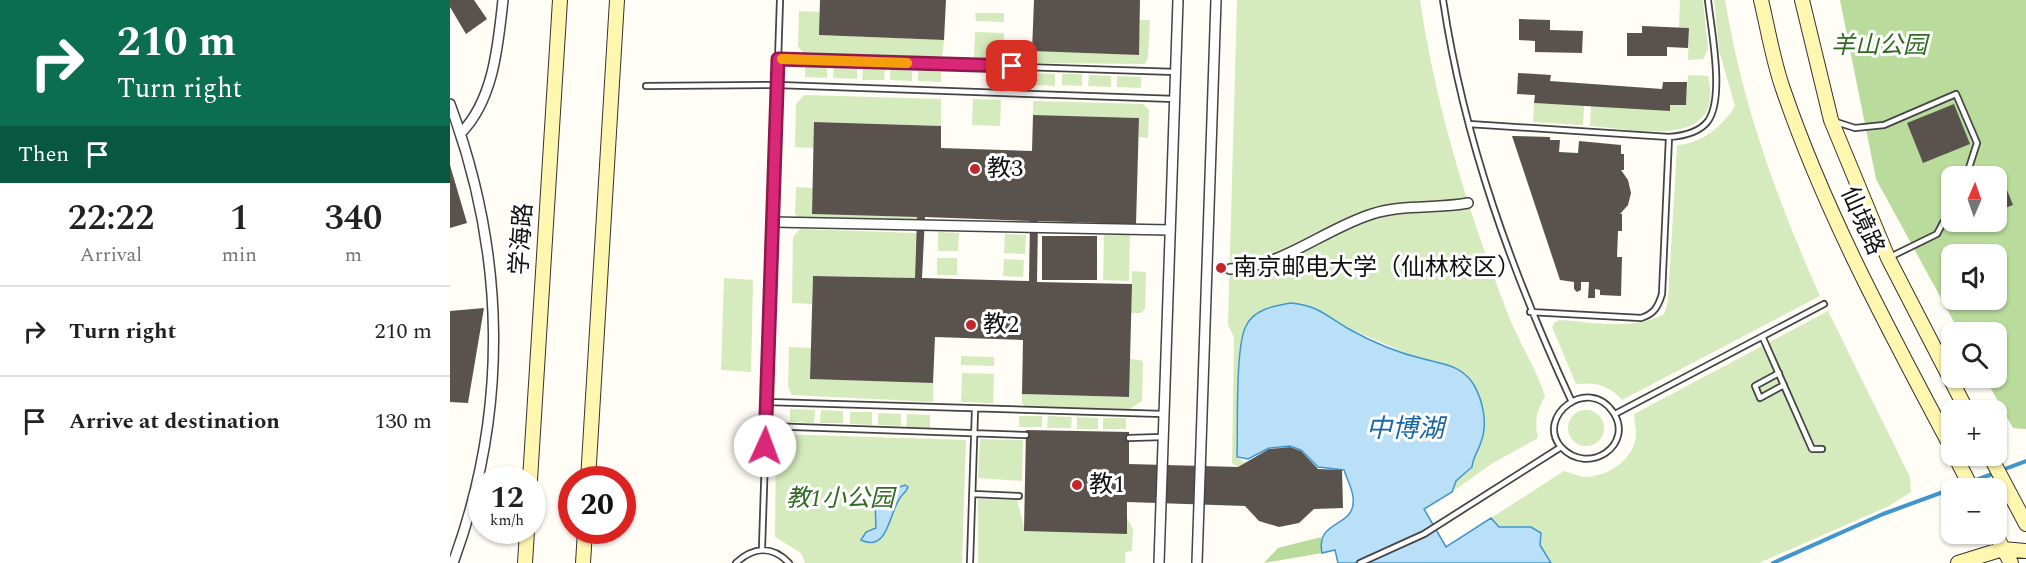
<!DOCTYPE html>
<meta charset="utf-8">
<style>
body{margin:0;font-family:Spectral,"Noto Sans SC",serif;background:#f2f2f2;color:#222;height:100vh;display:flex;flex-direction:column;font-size:22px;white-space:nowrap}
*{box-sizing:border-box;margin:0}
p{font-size:20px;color:#767676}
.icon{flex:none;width:33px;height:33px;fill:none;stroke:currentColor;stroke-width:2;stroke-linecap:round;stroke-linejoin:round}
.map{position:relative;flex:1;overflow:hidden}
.panel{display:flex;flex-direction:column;background:#fff;width:450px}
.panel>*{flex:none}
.top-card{background:#0b6e4f;color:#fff;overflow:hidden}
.needle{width:39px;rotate:2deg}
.tools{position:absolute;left:1491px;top:166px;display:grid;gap:12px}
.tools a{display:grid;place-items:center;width:66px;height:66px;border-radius:12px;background:#fff;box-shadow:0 2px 4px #0004;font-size:30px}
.speed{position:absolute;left:18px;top:466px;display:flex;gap:12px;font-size:30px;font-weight:700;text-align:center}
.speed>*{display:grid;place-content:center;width:78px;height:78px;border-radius:50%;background:#fff;box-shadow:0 2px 4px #0004;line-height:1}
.speed small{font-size:15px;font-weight:400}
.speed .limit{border:9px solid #d22;background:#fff;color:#111}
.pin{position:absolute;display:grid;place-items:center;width:51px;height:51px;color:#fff;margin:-26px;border-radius:12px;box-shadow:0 3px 9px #0006}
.me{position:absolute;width:66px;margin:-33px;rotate:2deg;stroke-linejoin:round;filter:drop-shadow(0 0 4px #0008)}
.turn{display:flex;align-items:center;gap:21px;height:126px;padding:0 18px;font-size:27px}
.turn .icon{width:78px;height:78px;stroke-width:2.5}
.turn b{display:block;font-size:42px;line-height:51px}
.then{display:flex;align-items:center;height:57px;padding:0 18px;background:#0003;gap:12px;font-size:22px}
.eta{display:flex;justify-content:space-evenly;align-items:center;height:102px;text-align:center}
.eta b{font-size:36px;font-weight:600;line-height:42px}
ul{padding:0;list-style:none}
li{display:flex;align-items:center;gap:18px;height:90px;padding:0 18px;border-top:2px solid #e0e0e0}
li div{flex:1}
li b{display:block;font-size:22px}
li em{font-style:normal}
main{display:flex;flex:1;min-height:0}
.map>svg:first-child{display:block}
</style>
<main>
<section class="panel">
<div class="top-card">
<div class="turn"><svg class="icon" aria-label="right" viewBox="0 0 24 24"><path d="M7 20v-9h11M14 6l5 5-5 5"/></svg><div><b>210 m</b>Turn right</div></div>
<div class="then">Then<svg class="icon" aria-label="arrive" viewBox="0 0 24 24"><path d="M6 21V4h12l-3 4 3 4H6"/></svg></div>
</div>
<div class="eta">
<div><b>22:22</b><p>Arrival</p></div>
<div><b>1</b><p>min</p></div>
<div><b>340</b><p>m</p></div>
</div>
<ul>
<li><svg class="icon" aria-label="right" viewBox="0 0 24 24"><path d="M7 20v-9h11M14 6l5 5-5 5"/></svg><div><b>Turn right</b></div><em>210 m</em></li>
<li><svg class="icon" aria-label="arrive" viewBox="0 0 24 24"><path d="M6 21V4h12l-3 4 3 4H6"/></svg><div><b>Arrive at destination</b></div><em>130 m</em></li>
</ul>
</section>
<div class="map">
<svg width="1576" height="563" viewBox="0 0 1576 563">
<rect width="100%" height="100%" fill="#fffdf5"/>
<path fill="#d5ebbd" d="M 787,0 L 970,0 C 986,109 1019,214 1059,317 C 1070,344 1086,368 1095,396 C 1087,411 1084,421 1088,438 L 1043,463 L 1002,492 L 1006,481 L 1022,467 C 1023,457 1028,451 1032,441 C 1040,418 1025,395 1017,374 L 990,362 L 958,354 L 896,327 L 808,312 L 795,326 L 790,350 L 787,457 L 795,463 L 788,467 L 782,463 L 784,337 L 778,325 Z
M 1230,0 L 1253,0 L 1258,49 L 1253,59 L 1238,60 L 1239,28 L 1229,27 Z
M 1264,0 L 1275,0 C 1293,107 1326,197 1370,296 L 1172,400 C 1159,385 1146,382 1126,384 L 1102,327 L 1105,322 L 1110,320 C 1144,322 1183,331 1214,314 L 1218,301 L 1227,145 C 1250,145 1274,125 1285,106 L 1269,50 Z
M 349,11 L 370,12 L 370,35 L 494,40 L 492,56 L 487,58 L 355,55 L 348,46 Z
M 525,13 L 554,13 L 554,22 L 526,21 Z
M 690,20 L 700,20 L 698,58 L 695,64 L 587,63 L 587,51 L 688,55 Z
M 525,32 L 554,33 L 553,60 L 524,59 Z
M 355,66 L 377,67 L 377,78 L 355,77 Z
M 384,68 L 407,68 L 407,79 L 383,78 Z
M 413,69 L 435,69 L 434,80 L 412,80 Z
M 440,69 L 462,71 L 462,81 L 440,80 Z
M 468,71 L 491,72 L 491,82 L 468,81 Z
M 583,73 L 605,74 L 605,86 L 582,85 Z
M 612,74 L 632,74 L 632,86 L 612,85 Z
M 639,75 L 661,76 L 661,87 L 638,86 Z
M 1238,75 L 1258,76 C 1276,151 1185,129 1140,126 L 1141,106 L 1236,105 Z
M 667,76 L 691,77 L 691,88 L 667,87 Z
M 354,95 L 491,99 L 491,126 L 365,122 L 364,148 L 345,147 L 346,104 Z
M 523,99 L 551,100 L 550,126 L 522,125 Z
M 583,101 L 693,104 L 699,110 L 698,138 L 689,137 L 689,118 L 583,115 Z
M 1084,103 L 1134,106 L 1133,125 L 1083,122 Z
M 346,187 L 363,188 L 362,214 L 467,217 L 467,222 L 348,217 L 345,214 Z
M 350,229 L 466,233 L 465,278 L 363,276 L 362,304 L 342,303 L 343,237 Z
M 488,232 L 509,233 L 508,251 L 488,251 Z
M 555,234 L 576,235 L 575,254 L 554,253 Z
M 654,235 L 680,235 L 679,281 L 653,280 Z
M 487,258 L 507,258 L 507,275 L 487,275 Z
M 554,259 L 574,260 L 573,277 L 553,276 Z
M 682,271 L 696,272 L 695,309 L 691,313 L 681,313 Z
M 274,278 L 303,280 L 301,372 L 271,370 Z
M 1378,311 L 1460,477 L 1461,492 L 1439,506 L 1309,563 L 1101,563 L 1090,545 L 1049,527 L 1041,518 L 1114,471 C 1121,473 1130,477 1137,477 C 1159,476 1186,458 1186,433 C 1186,427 1184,421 1184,414 Z
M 339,347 L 361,348 L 360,379 L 483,383 L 483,402 L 342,395 L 338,387 Z
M 511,356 L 544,357 L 544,366 L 511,365 Z
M 680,359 L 691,360 L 693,363 L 692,401 L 680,409 L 576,407 L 572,403 L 572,394 L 678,397 Z
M 512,373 L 544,374 L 543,403 L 511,402 Z
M 340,409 L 365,410 L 364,423 L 340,422 Z
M1118 428a18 18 0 1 1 36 0a18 18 0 1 1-36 0Z
M 371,410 L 393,411 L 393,423 L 370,423 Z
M 400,412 L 422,412 L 422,425 L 400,424 Z
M 428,413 L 451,414 L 451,426 L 428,425 Z
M 457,414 L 480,415 L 480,428 L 456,427 Z
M 569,416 L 592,416 L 592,427 L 569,427 Z
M 598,416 L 622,417 L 621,428 L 597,428 Z
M 627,417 L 648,418 L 648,429 L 627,429 Z
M 653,418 L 676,418 L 676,429 L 653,429 Z
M 326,434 L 516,440 L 512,563 L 355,563 L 351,553 L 325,537 Z
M 530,439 L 573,440 L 572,481 L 528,478 Z
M 528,499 L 567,500 L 575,531 L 677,534 L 677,518 L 683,529 L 682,551 L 675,552 L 675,563 L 528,563 Z"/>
<path fill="#b9dc9c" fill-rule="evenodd" d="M 1390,0 L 1576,0 L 1576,429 L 1563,428 L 1535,378 L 1546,378 L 1546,333 L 1510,333 L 1426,179 ZM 1502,177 L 1546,177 L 1546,222 L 1502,222 ZM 1502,255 L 1546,255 L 1546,300 L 1502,300 Z
M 871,537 L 872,553 L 814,563 L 828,548 Z"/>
<path fill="#b9e0f7" stroke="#3f96cf" stroke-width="1.5" d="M 840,303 C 867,305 875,315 897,328 C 920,341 948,353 974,359 C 993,364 1013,366 1024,385 C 1033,401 1038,424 1031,442 C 1028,452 1023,457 1022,467 L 1006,481 L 1002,492 L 974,509 L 996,547 L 1041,518 L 1049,527 L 1081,527 L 1091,533 L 1090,545 L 1101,563 L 888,563 L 885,550 L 872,553 C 865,518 907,529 903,497 C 902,488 897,479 894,470 L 868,467 L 851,450 L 840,446 L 819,448 L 798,459 L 787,457 C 788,430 785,346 796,326 C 804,309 824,306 840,303 Z
M 455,485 L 458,487 C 456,493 453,493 450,498 C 439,513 438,553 411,540 L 416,532 L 426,528 L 425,501 L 427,495 Z"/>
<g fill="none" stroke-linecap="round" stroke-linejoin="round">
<path stroke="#3f96cf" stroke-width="4" d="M 1552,470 L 1576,461
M 1323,563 L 1433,514 L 1545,473"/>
</g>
<path fill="#5a524d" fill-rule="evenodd" d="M 0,0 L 24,0 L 37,19 L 16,34 L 0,7 Z
M 370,0 L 496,0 L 494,40 L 369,35 Z
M 584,0 L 690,0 L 689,55 L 582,51 Z
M 1069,19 L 1100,20 L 1100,30 L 1133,31 L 1132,53 L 1085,52 L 1085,41 L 1069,40 Z
M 1192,26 L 1239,28 L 1238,48 L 1217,47 L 1217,56 L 1177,56 L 1177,33 L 1192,33 Z
M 1068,73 L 1101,75 L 1100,81 L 1212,89 L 1213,82 L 1237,82 L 1236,105 L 1220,105 L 1220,111 L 1084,103 L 1085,95 L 1067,94 Z
M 1504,104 L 1520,144 L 1473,163 L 1457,123 Z
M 583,115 L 689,118 L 686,224 L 588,221 L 587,282 L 682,284 L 679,397 L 572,394 L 573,340 L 485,337 L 483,383 L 360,379 L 363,276 L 465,278 L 467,217 L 362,214 L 364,122 L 491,126 L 491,148 L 582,151 ZM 475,217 L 580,221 L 579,281 L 472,278 Z
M 1062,136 L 1100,137 L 1100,140 L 1110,140 L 1109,152 L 1128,153 L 1129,141 L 1171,145 L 1171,154 L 1174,154 L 1174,170 L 1171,170 L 1178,180 L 1181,193 L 1178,205 L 1170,214 L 1172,214 L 1172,231 L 1168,231 L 1167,257 L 1172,257 L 1171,296 L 1150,295 L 1150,290 L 1145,289 L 1145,298 L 1138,298 L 1139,282 L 1131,282 L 1131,290 L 1127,292 L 1124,289 L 1124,282 L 1110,280 Z
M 0,165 L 17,223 L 0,228 Z
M 1555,185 L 1563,205 L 1555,208 L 1547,189 Z
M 592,236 L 647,236 L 647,280 L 592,280 Z
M 34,308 L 18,403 L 0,402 L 0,311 Z
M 576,430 L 679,432 L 679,464 L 788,467 L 819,449 L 840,447 L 851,451 L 868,469 L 892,470 L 893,508 L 864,509 L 849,523 L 829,527 L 809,521 L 795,506 L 677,502 L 677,534 L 574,531 Z"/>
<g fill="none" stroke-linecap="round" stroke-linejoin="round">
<defs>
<path id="lane" d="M 993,0 C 1014,141 1062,272 1121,400
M 328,59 L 726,72
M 196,86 L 328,85 L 725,99
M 1386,122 L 1405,128 L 1434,125 L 1506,94 L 1527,143 L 1516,177
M 1019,124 L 1219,137 C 1233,136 1249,133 1258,121 C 1275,97 1261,29 1258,0
M 1440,257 L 1487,234 L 1502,206
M 1080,312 L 1191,318 C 1204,314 1208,307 1212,294 L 1219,137
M 1313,338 L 1362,449 L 1372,449
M 1329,373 L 1305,386 L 1310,398 L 1334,385
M 317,402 L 713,414
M 1165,414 L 1374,304
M 316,426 L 576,435
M 679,438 L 712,437
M 523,494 L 569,496
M 312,548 L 330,0
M 286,563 C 303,547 322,545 339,563
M 520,563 L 525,410
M 910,563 L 974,534 L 1111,447 C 1085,417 1138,375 1163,412 C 1185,444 1139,477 1111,447"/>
<path id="street" d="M 0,104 C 56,255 59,411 3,563
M 11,133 C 44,99 48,45 53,0
M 323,222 L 720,230
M 780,269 C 833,267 872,230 922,214 C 952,204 987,209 1018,203
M 709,563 L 728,0
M 747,563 L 766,0"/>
<path id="secondary" d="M 1311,0 C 1318,29 1323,61 1333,89 C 1376,215 1440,332 1502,449
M 1352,0 L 1381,120 L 1438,258 L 1517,411
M 1505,456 L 1522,489
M 1540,456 L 1576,524
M 80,480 L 110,0
M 138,480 L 167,0
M 1545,534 L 1561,563
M 75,563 L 77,531
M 133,563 L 135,531
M 1508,563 L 1553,549 L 1576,551"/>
</defs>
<use href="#lane" stroke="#444" stroke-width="8"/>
<use href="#street" stroke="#444" stroke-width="12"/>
<use href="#secondary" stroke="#333" stroke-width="16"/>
<use href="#lane" stroke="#fff" stroke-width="4.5"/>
<use href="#street" stroke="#fff" stroke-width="9"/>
<use href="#secondary" stroke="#fff6b0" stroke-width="14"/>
</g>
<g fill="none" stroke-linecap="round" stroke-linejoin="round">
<defs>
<path id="route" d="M 315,446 L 328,59 L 562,66"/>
</defs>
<use href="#route" stroke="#8e194d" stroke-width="15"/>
<use href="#route" stroke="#db2777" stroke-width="10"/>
<path stroke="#f59e0b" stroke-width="10" d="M 332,59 L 457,63"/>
</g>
<g fill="#c4262e" stroke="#fff" stroke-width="2">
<circle cx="525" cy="169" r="6"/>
<circle cx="771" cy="268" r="6"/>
<circle cx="521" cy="325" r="6"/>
<circle cx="627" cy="485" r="6"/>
</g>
<g text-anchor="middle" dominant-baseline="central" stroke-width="6" stroke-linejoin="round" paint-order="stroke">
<g font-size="24" font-style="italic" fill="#2f6b1f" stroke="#fff">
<text x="1429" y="46">羊山公园</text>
<text x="390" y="499">教1小公园</text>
</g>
<g font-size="24" fill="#111" stroke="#fff" text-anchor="start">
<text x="537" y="169">教3</text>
<text x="783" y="268">南京邮电大学（仙林校区）</text>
<text x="533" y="325">教2</text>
<text x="639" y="485">教1</text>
</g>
<g font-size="24" fill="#111" stroke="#fff">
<text transform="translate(1412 221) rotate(66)">仙境路</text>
<text transform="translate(72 239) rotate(-86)">学海路</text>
</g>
<g font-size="26" font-style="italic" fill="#1768a6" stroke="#fff">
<text x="955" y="429">中博湖</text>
</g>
</g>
</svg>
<div class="tools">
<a><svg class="needle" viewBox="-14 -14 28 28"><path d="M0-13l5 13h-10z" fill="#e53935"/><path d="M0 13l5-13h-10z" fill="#767676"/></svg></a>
<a><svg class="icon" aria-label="sound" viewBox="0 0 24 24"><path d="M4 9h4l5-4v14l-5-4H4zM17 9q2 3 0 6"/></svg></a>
<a><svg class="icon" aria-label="search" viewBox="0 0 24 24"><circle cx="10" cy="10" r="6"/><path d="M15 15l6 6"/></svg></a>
<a>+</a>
<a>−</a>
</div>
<div class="speed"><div>12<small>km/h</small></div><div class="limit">20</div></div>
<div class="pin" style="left:562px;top:66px;background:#d93025"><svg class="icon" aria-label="arrive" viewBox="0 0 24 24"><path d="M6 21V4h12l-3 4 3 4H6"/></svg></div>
<svg class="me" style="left:315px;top:446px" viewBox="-20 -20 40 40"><circle r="19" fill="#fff"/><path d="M0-13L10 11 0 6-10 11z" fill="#db2777"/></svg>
</div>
</main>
